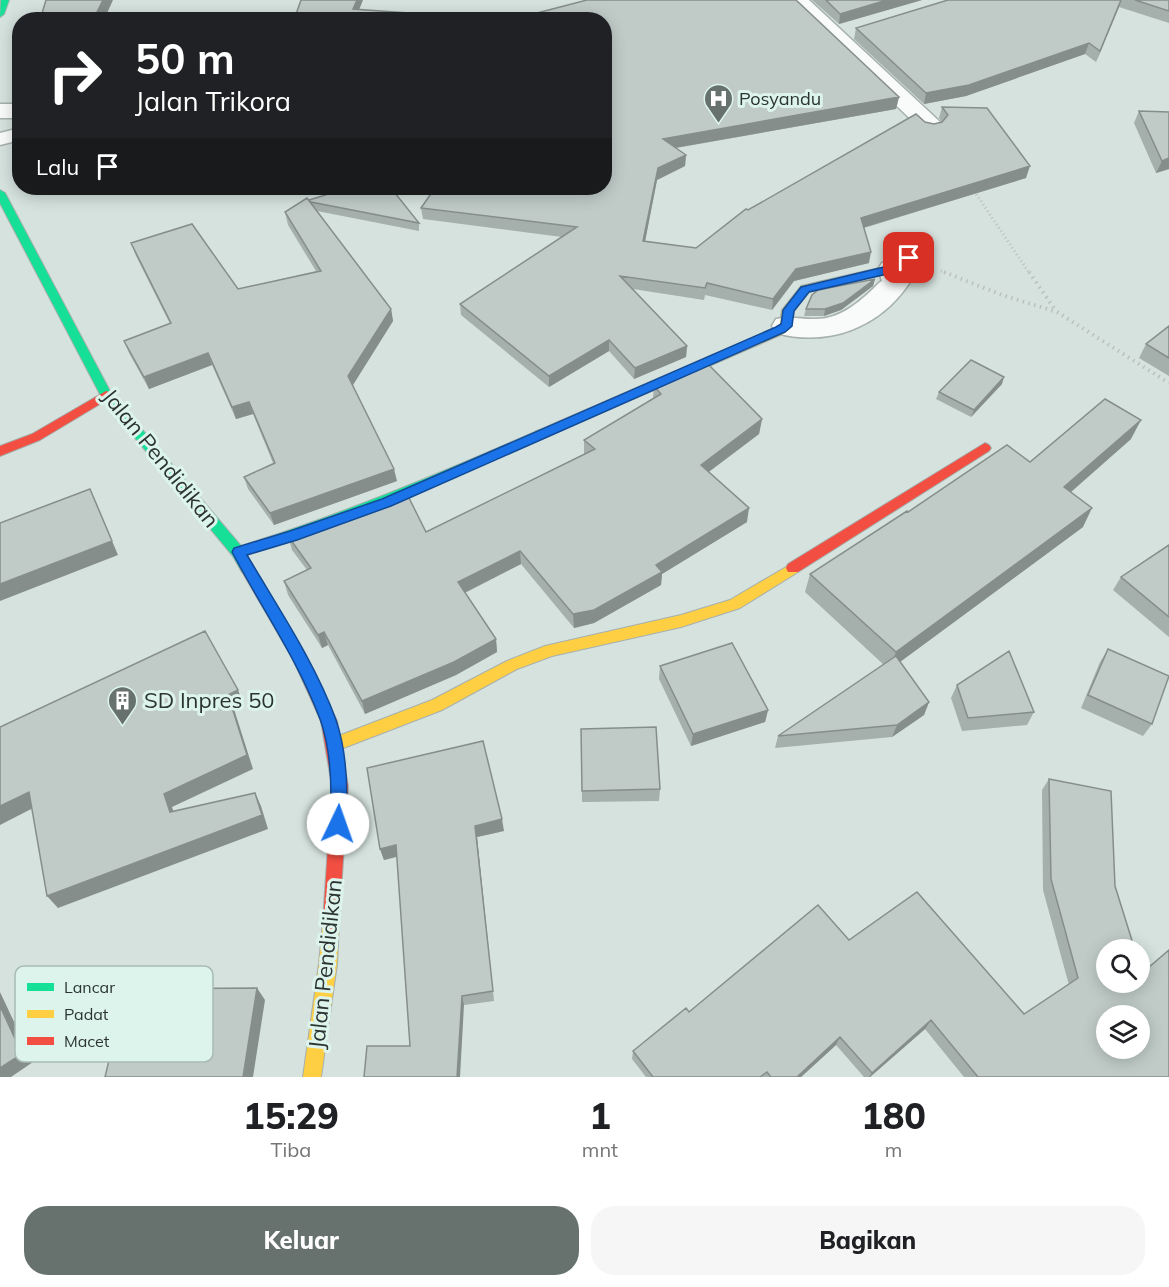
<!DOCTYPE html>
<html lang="id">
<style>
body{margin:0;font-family:Mulish,sans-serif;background:#f6f6f6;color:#202124;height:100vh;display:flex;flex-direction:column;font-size:22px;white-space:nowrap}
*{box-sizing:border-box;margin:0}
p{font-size:20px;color:#757577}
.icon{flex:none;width:33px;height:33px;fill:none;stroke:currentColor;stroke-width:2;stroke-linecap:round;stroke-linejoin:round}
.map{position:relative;height:1077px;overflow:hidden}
.sheet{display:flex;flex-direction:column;background:#fff;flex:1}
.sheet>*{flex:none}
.banner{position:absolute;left:12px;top:12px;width:600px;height:183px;border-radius:24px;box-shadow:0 3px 15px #0003;background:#202124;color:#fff;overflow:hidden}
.fabs{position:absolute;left:1096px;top:939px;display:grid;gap:12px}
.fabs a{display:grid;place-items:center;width:54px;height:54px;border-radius:50%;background:#fff;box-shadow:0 3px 15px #0003;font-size:30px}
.pin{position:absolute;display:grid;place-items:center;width:51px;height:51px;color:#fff;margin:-26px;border-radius:12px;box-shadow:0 3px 9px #0006}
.me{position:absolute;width:66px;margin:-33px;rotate:3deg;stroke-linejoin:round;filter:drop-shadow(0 0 4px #0008)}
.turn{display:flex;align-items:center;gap:21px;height:126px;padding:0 24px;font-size:27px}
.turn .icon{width:78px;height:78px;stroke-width:2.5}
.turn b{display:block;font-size:42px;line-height:51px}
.then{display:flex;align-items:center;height:57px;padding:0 24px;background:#0003;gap:12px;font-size:22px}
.eta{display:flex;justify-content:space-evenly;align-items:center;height:102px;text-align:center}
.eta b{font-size:36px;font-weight:800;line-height:42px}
.button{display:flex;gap:12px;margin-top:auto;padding:12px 24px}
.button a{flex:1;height:69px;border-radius:24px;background:#67716e;color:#fff;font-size:24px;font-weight:800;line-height:69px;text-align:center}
.button a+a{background:#f6f6f6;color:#202124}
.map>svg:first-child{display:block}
</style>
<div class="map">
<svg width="1169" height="1077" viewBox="0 0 1169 1077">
<rect width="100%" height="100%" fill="#d5e2de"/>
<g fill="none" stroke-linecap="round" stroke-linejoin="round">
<defs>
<path id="lane" d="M 20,128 L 20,140 L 0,145 L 0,133 Z"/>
<path id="street" d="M 786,0 L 809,0 L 939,121 L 943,126 L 939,131 L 931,133 L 923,131 Z
M 0,104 L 20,104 L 20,118 L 0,118 Z
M 892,260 L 902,263 L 910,282 C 880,328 828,347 776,333 L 772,326 L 776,319 C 789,316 801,319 814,319 C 841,320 862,300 880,282 L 882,281 L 878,269 L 882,263 Z"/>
<path id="fast" d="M 1,0 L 9,0 L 4,14 L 0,17 Z
M 0,190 L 5,193 L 111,393 L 241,546 C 341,515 438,474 535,432 L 539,430 L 545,435 L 543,438 C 446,481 348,523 246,555 L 254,568 L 252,572 L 242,572 L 233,556 L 102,398 L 0,203 Z"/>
<path id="slow" d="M 909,255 L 914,258 L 913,260 L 896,271 L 809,292 L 794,311 L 792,326 L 785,333 L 543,438 L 539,440 L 533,435 L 535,432 L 777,327 L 780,324 L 782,310 L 801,286 L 888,266 Z
M 793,563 L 798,564 L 800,568 L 798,572 L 740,608 L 681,627 L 552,656 L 517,669 L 442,710 L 333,752 L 328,750 L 325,745 L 328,740 L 432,700 L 507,661 L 545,646 L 681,615 L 730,600 Z
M 331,913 L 337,915 L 339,921 L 337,964 L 321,1077 L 303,1077 L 319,964 L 323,921 L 325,915 Z"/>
<path id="jam" d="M 106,391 L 110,392 L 112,395 L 110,398 L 40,440 L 0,456 L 0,446 L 32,434 Z
M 985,443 L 989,445 L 991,448 L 989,451 L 798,572 L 788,572 L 786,568 L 788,564 Z
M 247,563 L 252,564 L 304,652 L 337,721 L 348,786 L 339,921 L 337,927 L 331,929 L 325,927 L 323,921 L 332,786 L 321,721 L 293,659 L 240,568 L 242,564 Z"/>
</defs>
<use href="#lane" stroke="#a6b0ad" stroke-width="3"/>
<use href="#street" stroke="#a6b0ad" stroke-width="3"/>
<use href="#fast" stroke="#a6b0ad" stroke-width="2"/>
<use href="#slow" stroke="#a6b0ad" stroke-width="2"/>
<use href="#jam" stroke="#a6b0ad" stroke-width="2"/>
<path stroke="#bbc0be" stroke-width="3" stroke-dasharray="1 3" stroke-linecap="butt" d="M 974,191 L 1030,274
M 941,271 L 948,274"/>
<path stroke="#bbc0be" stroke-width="4" stroke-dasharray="1.5 4.5" stroke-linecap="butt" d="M 944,272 L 1002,295 L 1057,312 L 1169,383
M 1029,272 L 1056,311"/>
<use href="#lane" fill="#f9fbfa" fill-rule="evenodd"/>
<use href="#street" fill="#f9fbfa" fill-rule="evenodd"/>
<use href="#fast" fill="#16e098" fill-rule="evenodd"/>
<use href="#slow" fill="#ffcf43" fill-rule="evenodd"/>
<use href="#jam" fill="#f24e42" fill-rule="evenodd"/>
</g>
<path fill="#a5afac" d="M 812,0 L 922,0 L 839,24 Z
M 948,0 L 1169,0 L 1169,23 L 1119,7 L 1096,62 L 1085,54 L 966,96 L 924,104 L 854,39 L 856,28 Z
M 604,20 L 899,97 L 896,109 L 676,148 L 686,155 L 685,166 L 657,180 L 645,241 L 696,248 L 748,210 L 925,122 L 934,124 L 942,122 L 939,118 L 942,107 L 1026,178 L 864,228 L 869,263 L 794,281 L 772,310 L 705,295 L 704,300 L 633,289 L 687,346 L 686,357 L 634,379 L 609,351 L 549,387 L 461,315 L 460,304 L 562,237 L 423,219 L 421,208 Z
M 1139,111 L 1169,112 L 1169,169 L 1156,173 L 1134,123 Z
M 309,200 L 419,223 L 419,231 L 317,211 L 391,309 L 393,321 L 353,385 L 397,481 L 274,525 L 248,489 L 244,477 L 273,463 L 253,414 L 236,419 L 212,365 L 149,389 L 129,353 L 124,341 L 170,324 L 136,256 L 131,243 L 238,289 L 316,271 L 288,225 L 285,212 Z
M 875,279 L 873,286 L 841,310 L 824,316 L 804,316 L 806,309 Z
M 1169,326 L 1169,376 L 1139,358 L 1146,344 Z
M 1002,384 L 971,417 L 936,399 L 939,392 Z
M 654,386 L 762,419 L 759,434 L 709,472 L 747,522 L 662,574 L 661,585 L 594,623 L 574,628 L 521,564 L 465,593 L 496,639 L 497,652 L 456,675 L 365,714 L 328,645 L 322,648 L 288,595 L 284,581 L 307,570 L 292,550 L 288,536 L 426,532 L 584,454 L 584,440 L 653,398 Z
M 1131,439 L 1071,492 L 1083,527 L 900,662 L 929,702 L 924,715 L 892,737 L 775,748 L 778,736 L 884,665 L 805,592 L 810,574 L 908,512 L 1030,462 Z
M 1169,545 L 1169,637 L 1113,590 L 1121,577 Z
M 1108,649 L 1152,724 L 1143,736 L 1081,708 L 1100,662 Z
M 660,666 L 768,710 L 765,722 L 691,746 L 659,679 Z
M 957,685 L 1034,712 L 1027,725 L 962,731 L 951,698 Z
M 581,729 L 660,789 L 659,801 L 582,802 Z
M 1049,779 L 1115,886 L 1169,1077 L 964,1077 L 925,1029 L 870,1077 L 864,1077 L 836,1045 L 801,1077 L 646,1077 L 632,1059 L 633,1051 L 689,1012 L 849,940 L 1024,1014 L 1069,985 L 1043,890 L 1042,790 Z
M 504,831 L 477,837 L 494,1001 L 464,1005 L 410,1046 L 397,857 L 384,860 L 380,849 Z"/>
<path fill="#868e8c" d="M 103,0 L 113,0 L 104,20 L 93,20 Z
M 357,0 L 363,0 L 355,20 L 353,9 Z
M 887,0 L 922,0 L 839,24 L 840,14 Z
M 1121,0 L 1119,7 L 1096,62 L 1100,51 Z
M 1089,43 L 1085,54 L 966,96 L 924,104 L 926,93 Z
M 899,97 L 896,109 L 663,150 L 663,139 Z
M 686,155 L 685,166 L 657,180 L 643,252 L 643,241 L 658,168 Z
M 1169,158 L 1169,169 L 1156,173 L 1162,161 Z
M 1030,166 L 1026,178 L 859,229 L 861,218 Z
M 871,252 L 869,263 L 794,281 L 772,310 L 773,299 L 796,269 Z
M 875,279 L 873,286 L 841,310 L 824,316 L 825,309 Z
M 391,309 L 393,321 L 351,388 L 348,376 Z
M 609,340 L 609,351 L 549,387 L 549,376 Z
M 687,346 L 686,357 L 634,379 L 635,368 Z
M 208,353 L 212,365 L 149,389 L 144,377 Z
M 1004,377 L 1002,384 L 971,417 L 974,410 Z
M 249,402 L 253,414 L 236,419 L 232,407 Z
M 762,419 L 759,434 L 699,479 L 701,465 Z
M 1141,420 L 1131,439 L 1055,506 L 1064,487 Z
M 394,469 L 397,481 L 274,525 L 270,513 Z
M 90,489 L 118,555 L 0,601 L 0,584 Z
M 749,508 L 747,522 L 662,574 L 661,585 L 594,623 L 574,628 L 573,614 L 656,565 Z
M 1092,508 L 1083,527 L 889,670 L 896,652 Z
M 520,551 L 521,564 L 460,595 L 458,582 Z
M 324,632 L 328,645 L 322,648 L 318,635 Z
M 496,639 L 497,652 L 456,675 L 365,714 L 362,701 Z
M 238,690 L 244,705 L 234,709 L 253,769 L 172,807 L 178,825 L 170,812 L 164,794 L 228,695 Z
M 929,702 L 924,715 L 892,737 L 897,725 Z
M 768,710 L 765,722 L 691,746 L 693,734 Z
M 29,792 L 39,805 L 0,825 L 0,806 Z
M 255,793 L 261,806 L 268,829 L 58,908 L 47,896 Z
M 502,819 L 504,831 L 477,837 L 494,1001 L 475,826 Z
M 396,845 L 399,856 L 384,860 L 380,849 Z
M 257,988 L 265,1000 L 253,1077 L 243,1077 Z
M 0,992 L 33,1062 L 11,1077 L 0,1077 Z
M 462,996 L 464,1005 L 460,1077 L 457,1077 Z
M 931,1020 L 925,1029 L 870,1077 L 869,1077 L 872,1073 Z
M 840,1037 L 836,1045 L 801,1077 L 797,1077 Z"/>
<path fill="#c0cbc8" stroke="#868e8c" stroke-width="1.5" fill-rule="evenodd" d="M 46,0 L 103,0 L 93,20 L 40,20 Z
M 301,0 L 357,0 L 353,9 L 408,13 L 405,20 L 294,20 Z
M 587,0 L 796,0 L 899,97 L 663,139 L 686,155 L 658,168 L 643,241 L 696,248 L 746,209 L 748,210 L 916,114 L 925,122 L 934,124 L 942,122 L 948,115 L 942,107 L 987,108 L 1030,166 L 861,218 L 871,252 L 796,269 L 773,299 L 707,283 L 705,288 L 620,276 L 687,346 L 635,368 L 609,340 L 549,376 L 460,304 L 577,227 L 421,208 L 435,188 L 604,188 L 604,20 L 510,20 Z
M 826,0 L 887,0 L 840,14 Z
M 948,0 L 1121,0 L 1100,51 L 1089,43 L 969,85 L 926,93 L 856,28 Z
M 1135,0 L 1169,0 L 1169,11 Z
M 1139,111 L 1169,112 L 1169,158 L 1162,161 Z
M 348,188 L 391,188 L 419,223 L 311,202 L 309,200 Z
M 307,198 L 391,309 L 348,376 L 394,469 L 270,513 L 244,477 L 275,463 L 249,402 L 232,407 L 208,353 L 144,377 L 124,341 L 171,323 L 131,243 L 192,224 L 238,289 L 321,271 L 285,212 Z
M 875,279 L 843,303 L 825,309 L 806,309 L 812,295 L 818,290 Z
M 1169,326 L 1169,358 L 1146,344 Z
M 971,360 L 1004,377 L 974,410 L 939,392 Z
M 707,363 L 762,419 L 701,465 L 749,508 L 656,565 L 662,572 L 594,610 L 573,614 L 520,551 L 458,582 L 496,639 L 454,662 L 362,701 L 324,632 L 318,635 L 284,581 L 311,568 L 288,536 L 407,494 L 426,532 L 595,449 L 584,440 L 661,394 L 654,386 Z
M 1105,399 L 1141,420 L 1064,487 L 1092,508 L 896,652 L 810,574 L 907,511 L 908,512 L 1007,445 L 1030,462 Z
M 90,489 L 112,541 L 0,584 L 0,523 Z
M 1169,545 L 1169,617 L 1121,577 Z
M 205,631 L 238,690 L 228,695 L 247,755 L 164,794 L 170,812 L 255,793 L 262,815 L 47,896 L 29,792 L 0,806 L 0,727 Z
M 732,643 L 768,710 L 693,734 L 660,666 Z
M 1108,649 L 1169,676 L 1152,724 L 1088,695 Z
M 1009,651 L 1034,712 L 968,718 L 957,685 Z
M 896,656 L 929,702 L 897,725 L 778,736 Z
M 656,727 L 660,789 L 582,791 L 581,729 Z
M 483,741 L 502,819 L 475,826 L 493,991 L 462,996 L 457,1077 L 364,1077 L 367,1046 L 410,1046 L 396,845 L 380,849 L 367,768 Z
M 1049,779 L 1111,791 L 1115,886 L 1135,950 L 1107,950 L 1107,982 L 1140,982 L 1140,966 L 1142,973 L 1169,950 L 1169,1077 L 978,1077 L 931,1020 L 872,1073 L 840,1037 L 797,1077 L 771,1077 L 767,1072 L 760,1077 L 653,1077 L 633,1051 L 686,1008 L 689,1012 L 818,905 L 849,940 L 917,892 L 1024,1014 L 1078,978 L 1051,879 ZM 1107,1016 L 1140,1016 L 1140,1048 L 1107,1048 Z
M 257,988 L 243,1077 L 105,1077 L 126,989 Z
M 0,1006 L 22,1054 L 0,1068 Z"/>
<path fill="#1a73e8" stroke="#114b97" stroke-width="1.5" d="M 909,255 L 913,256 L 913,261 L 896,272 L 809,292 L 794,311 L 792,326 L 785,332 L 391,506 L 297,540 L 247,555 C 277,606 316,664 336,720 C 347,752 348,791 346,824 L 344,830 L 338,832 L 332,830 L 330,824 C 332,792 331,749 320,719 C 298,660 261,607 232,552 L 234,548 L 290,531 L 382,499 L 776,327 L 781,324 L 783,310 L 801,287 L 888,266 Z"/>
<defs>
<symbol id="hospital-pin" viewBox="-11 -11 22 30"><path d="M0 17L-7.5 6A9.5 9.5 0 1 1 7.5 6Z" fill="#67716e" stroke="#ddf4ed"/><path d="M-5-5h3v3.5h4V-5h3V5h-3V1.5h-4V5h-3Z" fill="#fff"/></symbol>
<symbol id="building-pin" viewBox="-11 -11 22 30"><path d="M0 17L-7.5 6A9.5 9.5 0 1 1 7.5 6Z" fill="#67716e" stroke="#ddf4ed"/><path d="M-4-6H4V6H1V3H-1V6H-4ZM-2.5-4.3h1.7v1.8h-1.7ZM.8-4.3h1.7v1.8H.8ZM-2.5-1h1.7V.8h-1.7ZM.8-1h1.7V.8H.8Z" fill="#fff"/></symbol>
</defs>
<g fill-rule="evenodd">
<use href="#hospital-pin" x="702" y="82" width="33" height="45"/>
<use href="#building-pin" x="106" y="684" width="33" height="45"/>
</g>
<g text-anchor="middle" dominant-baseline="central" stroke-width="6" stroke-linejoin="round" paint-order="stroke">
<g font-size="18" fill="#2c3432" stroke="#ddf4ed" text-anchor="start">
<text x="739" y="98">Posyandu</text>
</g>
<g font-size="22" fill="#2c3432" stroke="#ddf4ed">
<text transform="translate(161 458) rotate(51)">Jalan Pendidikan</text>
<text transform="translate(325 964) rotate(-84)">Jalan Pendidikan</text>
</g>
<g font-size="22" fill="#2c3432" stroke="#ddf4ed" text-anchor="start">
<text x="144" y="700">SD Inpres 50</text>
</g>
</g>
<rect x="15" y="966" width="198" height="96" rx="9" fill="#ddf4ed" stroke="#a8bab5" stroke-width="1.5"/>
<rect x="27" y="983" width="27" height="8" fill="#16e098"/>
<rect x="27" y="1010" width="27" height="8" fill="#ffcf43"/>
<rect x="27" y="1037" width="27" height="8" fill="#f24e42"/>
<g font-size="16" fill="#2c3432">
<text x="64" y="993">Lancar</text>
<text x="64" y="1020">Padat</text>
<text x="64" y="1047">Macet</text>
</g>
</svg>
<div class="fabs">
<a><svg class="icon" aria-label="search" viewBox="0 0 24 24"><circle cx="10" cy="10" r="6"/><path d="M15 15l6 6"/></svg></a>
<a><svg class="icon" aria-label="layers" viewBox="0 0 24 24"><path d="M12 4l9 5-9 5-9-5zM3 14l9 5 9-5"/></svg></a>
</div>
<div class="pin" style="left:909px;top:258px;background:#d93025"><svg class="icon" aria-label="arrive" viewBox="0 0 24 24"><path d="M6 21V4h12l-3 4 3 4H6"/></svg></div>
<svg class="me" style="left:338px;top:824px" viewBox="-20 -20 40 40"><circle r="19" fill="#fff"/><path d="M0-13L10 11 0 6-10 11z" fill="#1a73e8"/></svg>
<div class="banner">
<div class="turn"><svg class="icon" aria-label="right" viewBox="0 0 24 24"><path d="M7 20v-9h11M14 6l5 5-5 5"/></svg><div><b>50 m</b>Jalan Trikora</div></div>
<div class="then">Lalu<svg class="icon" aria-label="arrive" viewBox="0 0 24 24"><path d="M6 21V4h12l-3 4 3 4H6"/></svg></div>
</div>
</div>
<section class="sheet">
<div class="eta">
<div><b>15:29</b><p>Tiba</p></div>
<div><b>1</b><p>mnt</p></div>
<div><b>180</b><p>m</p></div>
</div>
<div class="button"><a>Keluar</a><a>Bagikan</a></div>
</section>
